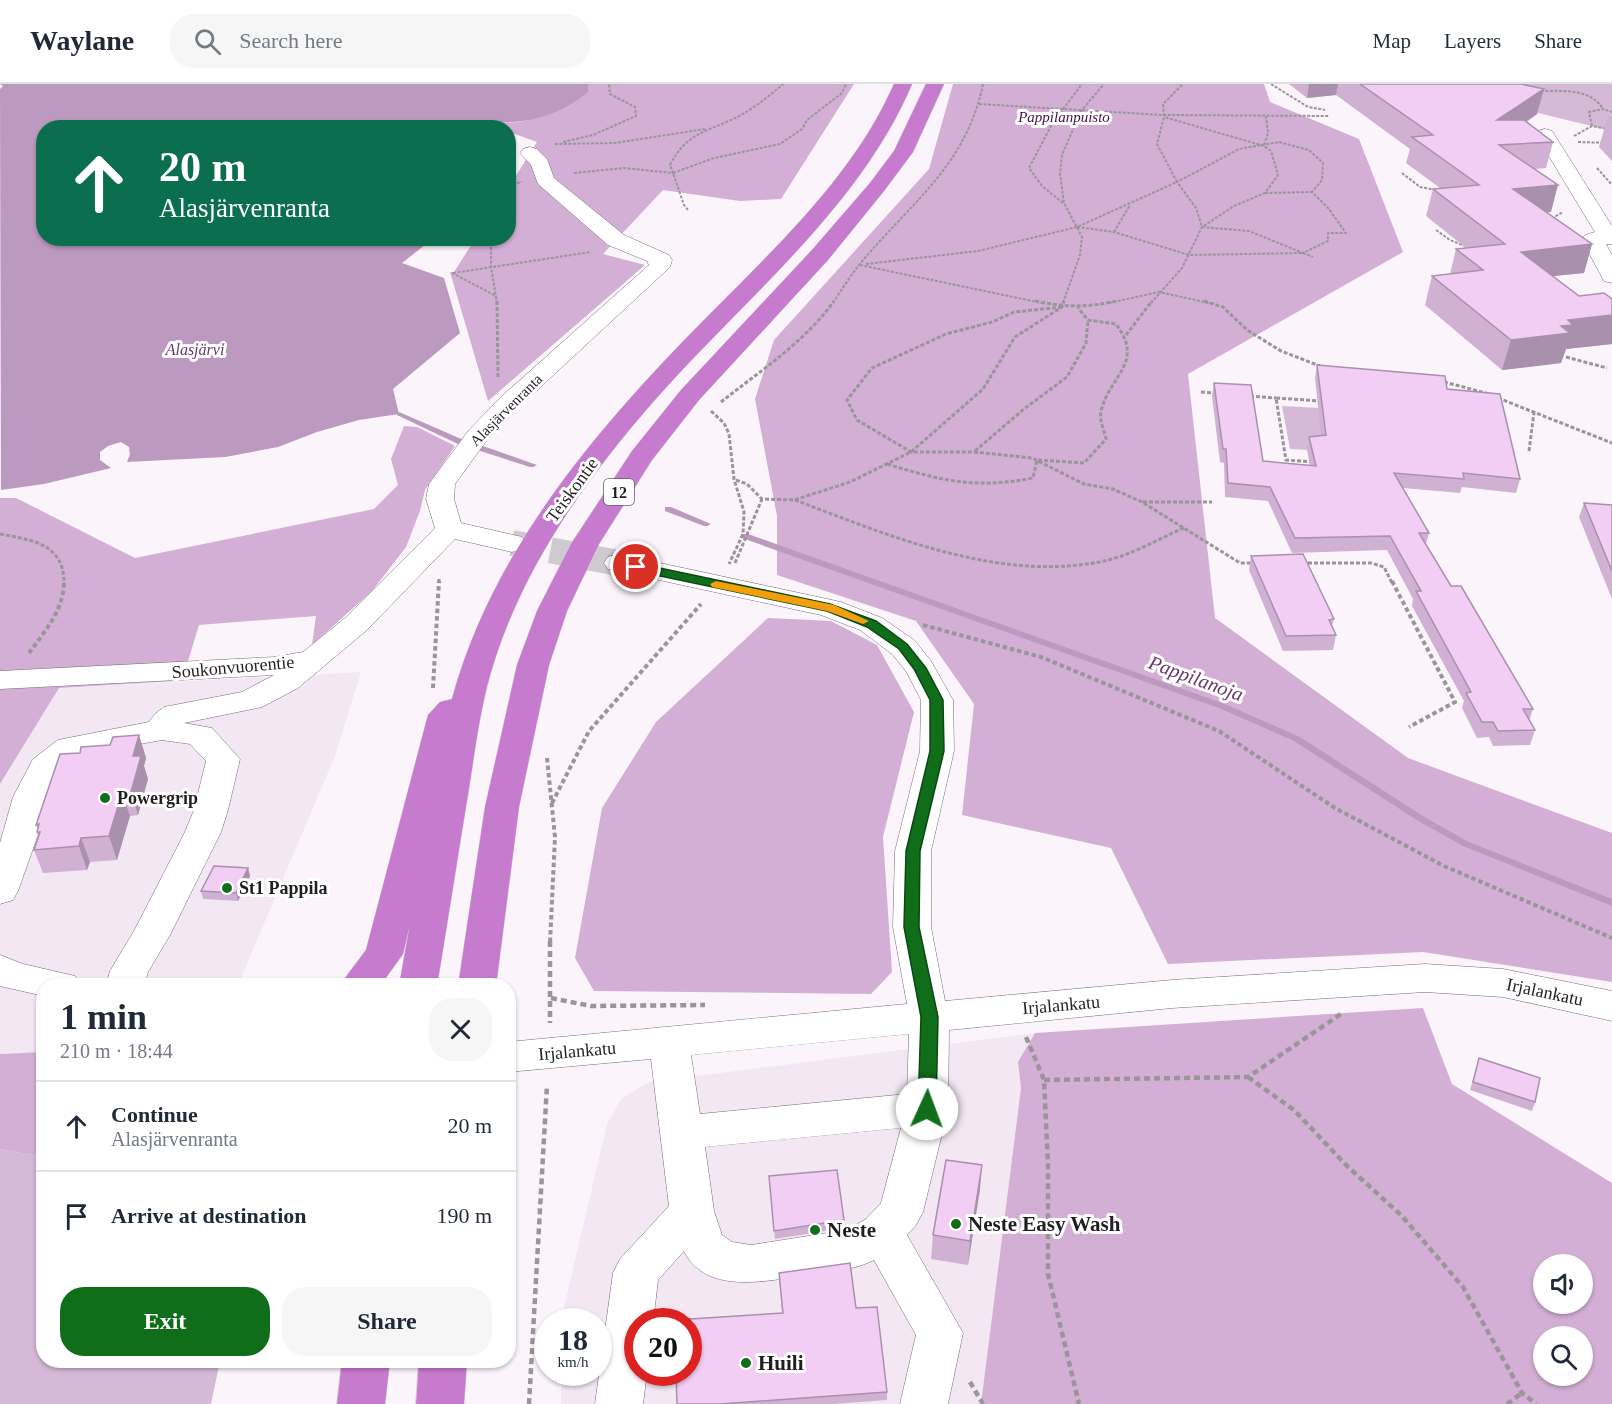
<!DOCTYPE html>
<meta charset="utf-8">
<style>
body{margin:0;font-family:"Times New Roman",serif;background:#f6f6f7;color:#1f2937;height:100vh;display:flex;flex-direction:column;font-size:22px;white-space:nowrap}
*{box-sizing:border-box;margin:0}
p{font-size:20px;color:#747a83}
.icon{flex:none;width:33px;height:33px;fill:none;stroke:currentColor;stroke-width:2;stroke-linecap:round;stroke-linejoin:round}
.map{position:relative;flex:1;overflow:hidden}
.details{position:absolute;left:36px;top:894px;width:480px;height:390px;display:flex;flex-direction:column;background:#fff;border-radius:24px;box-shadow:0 2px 4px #0004}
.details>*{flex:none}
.banner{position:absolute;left:36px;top:36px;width:480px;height:126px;border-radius:24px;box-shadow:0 2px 4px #0004;background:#0b6e4f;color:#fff;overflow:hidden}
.controls{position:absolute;left:1533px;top:1170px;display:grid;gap:12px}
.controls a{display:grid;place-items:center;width:60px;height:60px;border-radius:50%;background:#fff;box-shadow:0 2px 4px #0004;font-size:30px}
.speed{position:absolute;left:534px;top:1224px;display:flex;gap:12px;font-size:30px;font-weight:700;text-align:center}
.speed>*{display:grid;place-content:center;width:78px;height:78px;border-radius:50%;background:#fff;box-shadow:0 2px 4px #0004;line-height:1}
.speed small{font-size:15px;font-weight:400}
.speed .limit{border:9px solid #d22;background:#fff;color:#111}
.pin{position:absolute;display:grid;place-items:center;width:51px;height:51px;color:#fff;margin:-26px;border:3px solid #fff;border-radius:50%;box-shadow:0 2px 6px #0007}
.me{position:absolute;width:66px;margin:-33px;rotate:2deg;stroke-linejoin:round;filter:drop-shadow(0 0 4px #0008)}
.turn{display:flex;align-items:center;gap:21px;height:126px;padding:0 24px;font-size:27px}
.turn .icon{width:78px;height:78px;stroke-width:2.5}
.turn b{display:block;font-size:42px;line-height:51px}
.round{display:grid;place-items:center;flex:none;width:63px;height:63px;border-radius:24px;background:#f6f6f7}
.overview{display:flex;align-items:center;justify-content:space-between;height:102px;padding:0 24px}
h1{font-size:36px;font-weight:600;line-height:45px}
.primary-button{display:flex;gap:12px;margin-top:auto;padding:12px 24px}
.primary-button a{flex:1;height:69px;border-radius:24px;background:#106e1a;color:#fff;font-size:24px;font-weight:600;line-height:69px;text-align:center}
.primary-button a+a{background:#f6f6f7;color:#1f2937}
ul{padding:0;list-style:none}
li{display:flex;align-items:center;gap:18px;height:90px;padding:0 24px;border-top:2px solid #e0e1e3}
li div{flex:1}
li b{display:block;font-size:22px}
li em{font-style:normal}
header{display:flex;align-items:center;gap:36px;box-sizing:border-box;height:84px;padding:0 30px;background:#fff;border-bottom:2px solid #e0e1e3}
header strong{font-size:28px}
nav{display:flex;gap:33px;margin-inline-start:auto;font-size:21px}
.search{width:420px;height:54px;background:#f6f6f7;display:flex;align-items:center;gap:15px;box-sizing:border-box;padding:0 21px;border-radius:24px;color:#747a83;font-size:22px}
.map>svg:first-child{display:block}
</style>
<header>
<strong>Waylane</strong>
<div class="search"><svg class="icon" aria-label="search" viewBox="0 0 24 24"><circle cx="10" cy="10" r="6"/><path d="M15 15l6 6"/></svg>Search here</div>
<nav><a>Map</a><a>Layers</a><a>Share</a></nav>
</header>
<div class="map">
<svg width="1612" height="1320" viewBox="0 0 1612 1320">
<rect width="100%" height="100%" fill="#fbf5fb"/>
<path fill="#f2e7f3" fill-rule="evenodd" d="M 361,588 L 335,672 L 238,901 L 44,902 L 43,968 L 0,970 L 0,700 L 59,604 Z
M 1035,949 L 1044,996 L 1021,1004 L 981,1320 L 561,1320 L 561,1289 L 598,1288 L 598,1238 L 561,1236 L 607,1040 L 622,1014 L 649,998 ZM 638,1238 L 688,1238 L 688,1288 L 638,1288 Z"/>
<path fill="#d5b9d7" d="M 1434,0 L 1612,0 L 1612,47 L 1453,8 Z
M 1282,322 L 1320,324 L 1329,367 L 1290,365 Z
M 0,1065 L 43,1073 L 44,1276 L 220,1277 L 211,1320 L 0,1320 Z"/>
<path fill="#d3afd5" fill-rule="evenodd" d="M 588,0 L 854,0 L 781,115 L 740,117 L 663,106 L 603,170 L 645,181 L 488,317 L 450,188 L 454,188 L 475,155 L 508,154 L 509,103 L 537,58 L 509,48 L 508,44 L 487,41 L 525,37 L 588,8 Z
M 953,0 L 1264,0 L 1270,18 L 1359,55 L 1403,168 L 1188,290 L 1215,534 L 1408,674 L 1612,749 L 1612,898 L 1423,868 L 1168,880 L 1111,764 L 962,731 L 974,620 L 916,537 L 777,491 L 777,432 L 755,315 L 774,256 L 929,85 Z
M 404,342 L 417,343 L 455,362 L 425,406 L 420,427 L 406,463 L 372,507 L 312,561 L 316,532 L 199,541 L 188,577 L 225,594 L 59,604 L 0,700 L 0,414 L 16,414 L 135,474 L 374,425 L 398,401 L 391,375 Z
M 768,534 L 831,537 L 877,561 L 914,628 L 883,753 L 892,888 L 871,910 L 594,907 L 575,874 L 602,724 L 656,638 Z
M 1423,924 L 1452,1000 L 1612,1099 L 1612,1320 L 981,1320 L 1021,1004 L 1018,978 L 1035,949 ZM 1582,1180 L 1582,1220 L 1544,1220 L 1544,1180 ZM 1582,1252 L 1582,1292 L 1544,1292 L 1544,1252 Z
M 43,968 L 43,1073 L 0,1065 L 0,970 Z"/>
<path fill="#bc99bf" d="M 0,0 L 588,0 L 588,8 C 568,24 549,33 523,37 C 508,39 493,38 480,43 L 44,44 L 44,154 L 430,155 L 430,157 L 402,179 L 444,194 L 460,249 L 393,305 L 399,330 L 359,336 L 317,348 L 278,363 L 225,373 L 127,378 L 130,370 L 129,363 L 121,358 L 108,362 L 100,368 L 100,376 L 111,384 L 44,400 L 1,406 L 0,5 L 3,2 Z"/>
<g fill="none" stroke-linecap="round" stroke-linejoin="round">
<path fill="#bc99bf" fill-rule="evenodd" d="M 399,328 L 466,357 L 467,359 L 466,361 L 460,361 L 397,331 L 397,329 Z
M 477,362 L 483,362 L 537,381 L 533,383 L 530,383 L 477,366 Z
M 665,423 L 671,423 L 711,440 L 707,442 L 704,442 L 665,427 Z
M 742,450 L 748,450 L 1225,620 L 1300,653 L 1426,734 L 1469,758 L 1612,815 L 1612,822 L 1463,762 L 1420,738 L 1294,657 L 1219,624 L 742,454 L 741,452 Z"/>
<path stroke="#cfcacf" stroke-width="26" stroke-dasharray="26 13" stroke-linecap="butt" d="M 512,459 L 618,479"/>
<defs>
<path id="minor" d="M 1545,45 L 1552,47 L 1612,142 L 1612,160 L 1606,160 L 1612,171 L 1612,199 L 1604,197 L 1582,156 L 1585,151 L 1595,148 L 1536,51 L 1538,47 Z
M 530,63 L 537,65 L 547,75 L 554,94 L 624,151 L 669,171 L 672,176 L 670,183 L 520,322 L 487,356 L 455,400 L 454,415 L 461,439 L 522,453 L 526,459 L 522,465 L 512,468 L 455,455 L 367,546 L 298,604 L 262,623 L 184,639 L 212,644 L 240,675 L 228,726 L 221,748 L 170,851 L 148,888 L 144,902 L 106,902 L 110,887 L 134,847 L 185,748 L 194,726 L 206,677 L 190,660 L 162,656 L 80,671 L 59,689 L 47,713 L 40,745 L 18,807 L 13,816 L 0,820 L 0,759 L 13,713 L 33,675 L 58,656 L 149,638 L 155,630 L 164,623 L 242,608 L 274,591 L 0,605 L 0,587 L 275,573 L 303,568 L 345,534 L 435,444 L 426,415 L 429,400 L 469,346 L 502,312 L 649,181 L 647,177 L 608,161 L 538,100 L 531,81 L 520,69 L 523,65 Z
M 618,470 L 841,518 L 882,534 L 914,556 L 931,577 L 953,616 L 954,667 L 931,767 L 931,843 L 945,917 L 1172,896 L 1425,880 L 1503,885 L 1612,907 L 1612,937 L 1503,913 L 1425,908 L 1172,924 L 949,946 L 948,1025 L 923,1128 L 916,1141 L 907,1151 L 963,1249 L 948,1320 L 900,1320 L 916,1251 L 874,1176 C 855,1186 832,1187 811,1190 C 772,1196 706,1213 684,1167 L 658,1196 L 653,1238 L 638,1238 L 638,1288 L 647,1288 L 643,1320 L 595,1320 L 613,1189 L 620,1175 L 669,1122 L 651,975 L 508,988 L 508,958 L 907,920 L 893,843 L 895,767 L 920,667 L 921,616 L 906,587 L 892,570 L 860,546 L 821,531 L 608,485 L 604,479 L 608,473 ZM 909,950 L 907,1010 L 700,1030 L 691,971 ZM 901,1044 L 881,1119 L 866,1135 L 847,1146 L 751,1161 L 732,1158 L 722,1151 L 714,1127 L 705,1063 Z
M 0,871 L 23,880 L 75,892 L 80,902 L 44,902 L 44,912 L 0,902 Z"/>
<path id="highway" d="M 894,0 L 912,0 C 858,128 736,221 647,325 C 584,398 525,482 495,575 C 481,617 476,660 469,704 C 458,770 448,836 437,902 L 399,902 L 410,840 L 403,870 L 380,902 L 339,902 L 366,866 L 428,631 L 440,618 L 452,615 C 493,464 600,341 708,232 C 777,162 854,91 894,0 Z
M 926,0 L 944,0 L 913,68 L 884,107 L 828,176 L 699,316 L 652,376 L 599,460 L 567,527 L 549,581 L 519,723 L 496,902 L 458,902 L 485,723 L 517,581 L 537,527 L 571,460 L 632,367 L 681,306 L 812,166 L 870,99 L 894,67 Z
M 342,1276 L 390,1276 L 385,1320 L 337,1320 Z
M 419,1276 L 467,1276 L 464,1320 L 416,1320 Z"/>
</defs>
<use href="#minor" stroke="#726d72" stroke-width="1"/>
<use href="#highway" stroke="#d2d2d2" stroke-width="1"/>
<path stroke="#999599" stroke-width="2" stroke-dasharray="3 1.5" stroke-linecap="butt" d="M 1271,0 L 1308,23 L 1325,26
M 1541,7 C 1563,7 1590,4 1603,25
M 979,20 L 1163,31 L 1329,32
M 414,37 L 409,41 L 433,44
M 1592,42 L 1589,28 L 1603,25 L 1612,28
M 1574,52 L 1592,42 L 1612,46
M 563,58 L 593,51 L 636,32 L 635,23 L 610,10 L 609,0
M 1279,58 L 1309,66 L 1323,79 L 1322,96 L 1312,108 L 1329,125 L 1346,149 L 1328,149 L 1328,157 L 1303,169 L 1249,147 L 1202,143 L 1196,124 L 1177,98 L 1239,65 Z
M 1578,58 L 1612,59
M 555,60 L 615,59 L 705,45
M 1264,61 L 1268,49 L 1266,32
M 1597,84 L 1612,101
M 574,89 L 624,84 L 673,89 L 670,81 C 686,50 703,49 733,35 C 751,27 768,13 783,0
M 1402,89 L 1420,103 L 1436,106
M 508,101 L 522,98
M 1265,109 L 1312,108
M 1063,119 L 1042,102 L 1029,84 L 1052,40 L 1082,0
M 688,126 L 684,121 L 673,89 L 714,74 L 780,60 L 802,45 L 807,36 L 842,9 L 846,0
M 1555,137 L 1556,132 L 1563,128
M 1077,143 L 1114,148 L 1189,171 L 1303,169
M 1436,146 L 1450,156 L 1467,163
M 1114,148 L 1130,121
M 491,154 L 491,183 L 497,219
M 1303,169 L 1313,173
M 866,180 L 978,167 L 1077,143 L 1177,98 L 1157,60 L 1164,33 L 1163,20 L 1183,0
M 860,181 L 1042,219
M 452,189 L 496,212
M 453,189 L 591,168
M 833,219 C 841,206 850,193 859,181 C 909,120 966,83 983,0
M 1063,219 L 1080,171 L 1082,153 L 1064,119 L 1060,90 L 1062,71 L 1081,27 L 1104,0
M 1109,219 L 1159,208 L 1209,219
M 1151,219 L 1182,184 L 1202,143 L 1234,122 L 1265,109 L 1278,91 L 1271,67 L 1264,62 L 1164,33"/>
<path stroke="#999599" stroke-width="3" stroke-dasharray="4 2" stroke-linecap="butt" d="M 497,217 L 498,294
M 1035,217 C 1064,223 1087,224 1116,217
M 1204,217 L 1223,223 L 1247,246 L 1281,267 L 1320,282
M 1062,223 L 1014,228 L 992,238 L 946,250 L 872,284 L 847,316 L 857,336 L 911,368 L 974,368 L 1032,374 L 1084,400 L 1113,405 L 1142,418 L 1240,479 L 1252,479
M 1126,251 L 1152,217
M 1566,273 L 1607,284
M 1444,298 L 1486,309
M 1201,308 L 1215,309
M 1250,312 L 1276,314
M 1498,314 L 1612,359
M 721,318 C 760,287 805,258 834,217
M 711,327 L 724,339 L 729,350 L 734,395 L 744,428 L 743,450 L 729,480
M 975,367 L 1024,325 L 1067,293 L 1086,259 L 1088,236
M 1529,367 L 1534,328
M 1313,378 L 1286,376 L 1276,314 L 1321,317
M 887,380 C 942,397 975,405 1033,394 L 1037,376 L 1084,379 L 1106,355 C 1104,346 1099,336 1101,327 C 1110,291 1145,279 1116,240 L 1088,236 L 1078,224
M 736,396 L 747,400 L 762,415 L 794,416 L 850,398 L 911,368 L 983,305 L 1015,253 L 1062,223 L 1064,217
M 795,416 C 890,452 1000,499 1104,477 C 1132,471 1158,455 1184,444
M 1143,418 L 1212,418
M 0,450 C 31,456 64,459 64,499
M 735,479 L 762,415
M 1302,479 L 1371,479 L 1384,483 L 1392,499
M 439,499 L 439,495"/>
<path stroke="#999599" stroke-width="4" stroke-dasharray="4.5 3" stroke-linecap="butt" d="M 1392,497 L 1455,618 L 1409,643
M 923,541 L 1041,573 L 1219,647 L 1335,724 L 1444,782 L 1612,854
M 29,569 C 45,547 64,526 64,497
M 433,604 L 439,497
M 547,674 L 555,753 L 550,859
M 552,719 L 589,647 L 701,520"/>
<path stroke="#999599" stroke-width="4.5" stroke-dasharray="6 4" stroke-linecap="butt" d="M 550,857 L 550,939
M 551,914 L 591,922 L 705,921
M 1026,953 L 1044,996 L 1048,1081 L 1048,1190 L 1079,1320
M 1248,993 L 1294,1026 L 1347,1082 L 1401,1131 L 1463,1203 L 1522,1309 L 1536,1320
M 1044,996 L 1248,993 L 1341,930
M 970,1298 L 983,1320
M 529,1320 L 547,1001
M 1507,1320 L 1522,1309"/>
<use href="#minor" fill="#fff" fill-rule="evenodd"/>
<use href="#highway" fill="#c77bce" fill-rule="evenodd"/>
</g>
<path fill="#d0b1d3" d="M 1289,0 L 1521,0 L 1537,30 L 1527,38 L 1553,58 L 1546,84 L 1535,85 L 1551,128 L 1546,128 L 1592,160 L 1584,189 L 1553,192 L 1579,212 L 1612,215 L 1612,260 L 1566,265 L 1561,279 L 1502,286 L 1425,221 L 1432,192 L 1450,190 L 1456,165 L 1466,164 L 1426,132 L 1433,105 L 1440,104 L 1406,79 L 1410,65 L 1336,11 L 1307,14 Z
M 1608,32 L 1612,32 L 1612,77 L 1599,63 Z
M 1317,281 L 1447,305 L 1520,395 L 1516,409 L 1462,403 L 1460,409 L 1403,404 L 1429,449 L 1426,460 L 1451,502 L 1533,625 L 1529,637 L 1535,646 L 1530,661 L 1493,662 L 1489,653 L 1477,654 L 1462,624 L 1464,617 L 1412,522 L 1413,515 L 1387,466 L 1292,469 L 1268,417 L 1225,413 L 1224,379 L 1220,378 L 1212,312 L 1214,299 L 1263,377 L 1310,381 L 1307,366 L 1309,353 L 1321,351 L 1315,294 Z
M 1584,419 L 1612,421 L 1612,515 L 1579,433 Z
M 1251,472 L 1334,535 L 1332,542 L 1336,551 L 1333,566 L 1283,567 L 1249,486 Z
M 139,651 L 146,674 L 144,682 L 148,695 L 138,731 L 130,732 L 117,776 L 90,778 L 87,786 L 43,789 L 34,766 L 38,753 L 37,748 L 38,745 L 36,741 L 80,669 L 110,661 Z
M 248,784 L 250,792 L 238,817 L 203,815 L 201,807 Z
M 1479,974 L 1535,1018 L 1532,1027 L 1470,1006 Z
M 769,1092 L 844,1136 L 844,1144 L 775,1155 Z
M 980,1105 L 968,1181 L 931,1175 L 933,1151 Z
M 779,1189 L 856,1224 L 887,1308 L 887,1316 L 834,1320 L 677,1320 L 782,1229 Z"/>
<path fill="#a990ac" d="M 1309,0 L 1338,0 L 1336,11 L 1307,14 Z
M 1544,5 L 1537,30 L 1491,61 L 1497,36 Z
M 1558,101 L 1551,128 L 1506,132 L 1513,105 Z
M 1592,160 L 1584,189 L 1513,196 L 1521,168 Z
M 1612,231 L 1612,260 L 1566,265 L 1561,279 L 1502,286 L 1511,256 L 1561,242 L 1568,236 Z
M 139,651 L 146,674 L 144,682 L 148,695 L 138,731 L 131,708 L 133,672 Z
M 122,709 L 130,732 L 117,776 L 109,752 Z
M 81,754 L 90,778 L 87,786 L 79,762 Z
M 248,784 L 250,792 L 238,817 L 236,809 Z
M 982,1081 L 980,1105 L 968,1181 L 970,1157 Z"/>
<path fill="#f2cef5" stroke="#a990ac" stroke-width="1.5" d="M 1360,0 L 1521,0 L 1544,5 L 1497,36 L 1524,36 L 1553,58 L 1499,61 L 1558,101 L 1513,105 L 1592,160 L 1521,168 L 1579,212 L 1604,209 L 1612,215 L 1612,231 L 1568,236 L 1573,241 L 1561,242 L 1570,249 L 1511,256 L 1432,192 L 1483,186 L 1456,165 L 1505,160 L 1433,105 L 1479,101 L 1412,53 L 1433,51 Z
M 1317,281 L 1445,292 L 1447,305 L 1500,310 L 1520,395 L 1463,389 L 1464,395 L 1394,389 L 1429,449 L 1419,449 L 1451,502 L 1461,502 L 1533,625 L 1523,625 L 1535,646 L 1498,647 L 1493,638 L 1482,638 L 1466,609 L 1471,608 L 1416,507 L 1421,507 L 1390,452 L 1295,454 L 1270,403 L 1228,399 L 1226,365 L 1223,365 L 1214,299 L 1251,301 L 1263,377 L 1316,382 L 1309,353 L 1326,351 Z
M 1584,419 L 1612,421 L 1612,487 Z
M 1303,470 L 1334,535 L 1329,536 L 1336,551 L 1286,552 L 1251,472 Z
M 139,651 L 133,672 L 141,672 L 131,708 L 122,709 L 109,752 L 81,754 L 79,762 L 34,766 L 40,748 L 37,748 L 39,740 L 36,741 L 60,670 L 80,669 L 81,663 L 110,661 L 113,653 Z
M 214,782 L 248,784 L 236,809 L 201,807 Z
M 1479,974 L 1540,994 L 1535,1018 L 1473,998 Z
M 946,1076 L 982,1081 L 970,1157 L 933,1151 Z
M 837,1086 L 844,1136 L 774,1147 L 769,1092 Z
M 850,1179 L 856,1224 L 877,1223 L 887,1308 L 720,1320 L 677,1320 L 676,1288 L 688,1288 L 688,1238 L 675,1238 L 675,1236 L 783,1229 L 779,1189 Z"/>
<path fill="#106e1a" stroke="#0a4811" stroke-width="1.5" d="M 636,479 L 830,520 L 876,537 L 907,560 L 926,584 L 943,616 L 944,667 L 920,767 L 919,843 L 938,933 L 936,1025 L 933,1030 L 927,1032 L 921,1030 L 918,1025 L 921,933 L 904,843 L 906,767 L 930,667 L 930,616 L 914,585 L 899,565 L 867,543 L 827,527 L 631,486 L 631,480 Z"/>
<path fill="#f59e0b" d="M 716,497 L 834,521 L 869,537 L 863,540 L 827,527 L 712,503 L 710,500 Z"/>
<g fill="#106e1a" stroke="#fff" stroke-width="2">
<circle cx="105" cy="714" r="6"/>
<circle cx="227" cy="804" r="6"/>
<circle cx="956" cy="1140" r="6"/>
<circle cx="815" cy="1146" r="6"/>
<circle cx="746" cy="1279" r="6"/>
</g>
<g text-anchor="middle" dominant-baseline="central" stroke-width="6" stroke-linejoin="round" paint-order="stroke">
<g font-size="15" font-style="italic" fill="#3f1443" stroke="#fff">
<text x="1064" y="33">Pappilanpuisto</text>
</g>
<g font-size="15" fill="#201e20" stroke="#fff">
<text transform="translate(506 326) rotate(-45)">Alasjärvenranta</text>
</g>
<g font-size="16" font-style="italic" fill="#673a6b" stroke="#fff">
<text x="195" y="265">Alasjärvi</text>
</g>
<rect fill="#fff" stroke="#636263" stroke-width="1.5" x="604" y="395" width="30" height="26" rx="4.5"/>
<g font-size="16" font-weight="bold" fill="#201e20">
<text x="619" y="408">12</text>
</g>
<g font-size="18" fill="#201e20" stroke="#fff">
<text transform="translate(572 406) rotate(-54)">Teiskontie</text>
<text transform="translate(233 583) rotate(-5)">Soukonvuorentie</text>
<text transform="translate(1545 908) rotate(12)">Irjalankatu</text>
<text transform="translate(1061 921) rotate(-5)">Irjalankatu</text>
<text transform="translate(577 967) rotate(-5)">Irjalankatu</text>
</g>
<g font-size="18" font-weight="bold" fill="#201e20" stroke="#fff" text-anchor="start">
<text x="117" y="714">Powergrip</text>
<text x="239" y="804">St1 Pappila</text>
</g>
<g font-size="20" font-style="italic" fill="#673a6b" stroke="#fff">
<text transform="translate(1196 594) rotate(20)">Pappilanoja</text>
</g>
<g font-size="21" font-weight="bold" fill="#201e20" stroke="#fff" text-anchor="start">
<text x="968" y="1140">Neste Easy Wash</text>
<text x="827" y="1146">Neste</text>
<text x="758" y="1279">Huili</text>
</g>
</g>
</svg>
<div class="controls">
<a><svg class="icon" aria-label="sound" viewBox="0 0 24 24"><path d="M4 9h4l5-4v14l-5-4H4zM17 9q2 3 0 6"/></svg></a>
<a><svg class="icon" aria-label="search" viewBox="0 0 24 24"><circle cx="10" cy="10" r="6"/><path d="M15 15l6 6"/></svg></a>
</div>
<div class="speed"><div>18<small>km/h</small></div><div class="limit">20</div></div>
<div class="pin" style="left:636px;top:483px;background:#d93025"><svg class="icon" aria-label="arrive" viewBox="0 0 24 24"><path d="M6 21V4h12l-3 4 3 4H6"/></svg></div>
<svg class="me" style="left:927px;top:1025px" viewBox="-20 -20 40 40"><circle r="19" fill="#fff"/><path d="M0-13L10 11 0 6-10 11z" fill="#106e1a"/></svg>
<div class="banner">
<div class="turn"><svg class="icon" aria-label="ahead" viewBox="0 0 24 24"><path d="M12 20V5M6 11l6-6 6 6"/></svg><div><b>20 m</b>Alasjärvenranta</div></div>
</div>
<section class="details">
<div class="overview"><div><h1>1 min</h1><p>210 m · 18:44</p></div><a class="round"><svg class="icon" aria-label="close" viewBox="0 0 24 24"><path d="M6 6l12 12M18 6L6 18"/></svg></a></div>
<ul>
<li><svg class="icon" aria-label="ahead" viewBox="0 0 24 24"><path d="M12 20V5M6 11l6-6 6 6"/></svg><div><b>Continue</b><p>Alasjärvenranta</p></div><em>20 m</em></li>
<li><svg class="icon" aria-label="arrive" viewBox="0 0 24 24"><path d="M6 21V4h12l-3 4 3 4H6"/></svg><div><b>Arrive at destination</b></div><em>190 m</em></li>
</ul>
<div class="primary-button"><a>Exit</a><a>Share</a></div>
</section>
</div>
